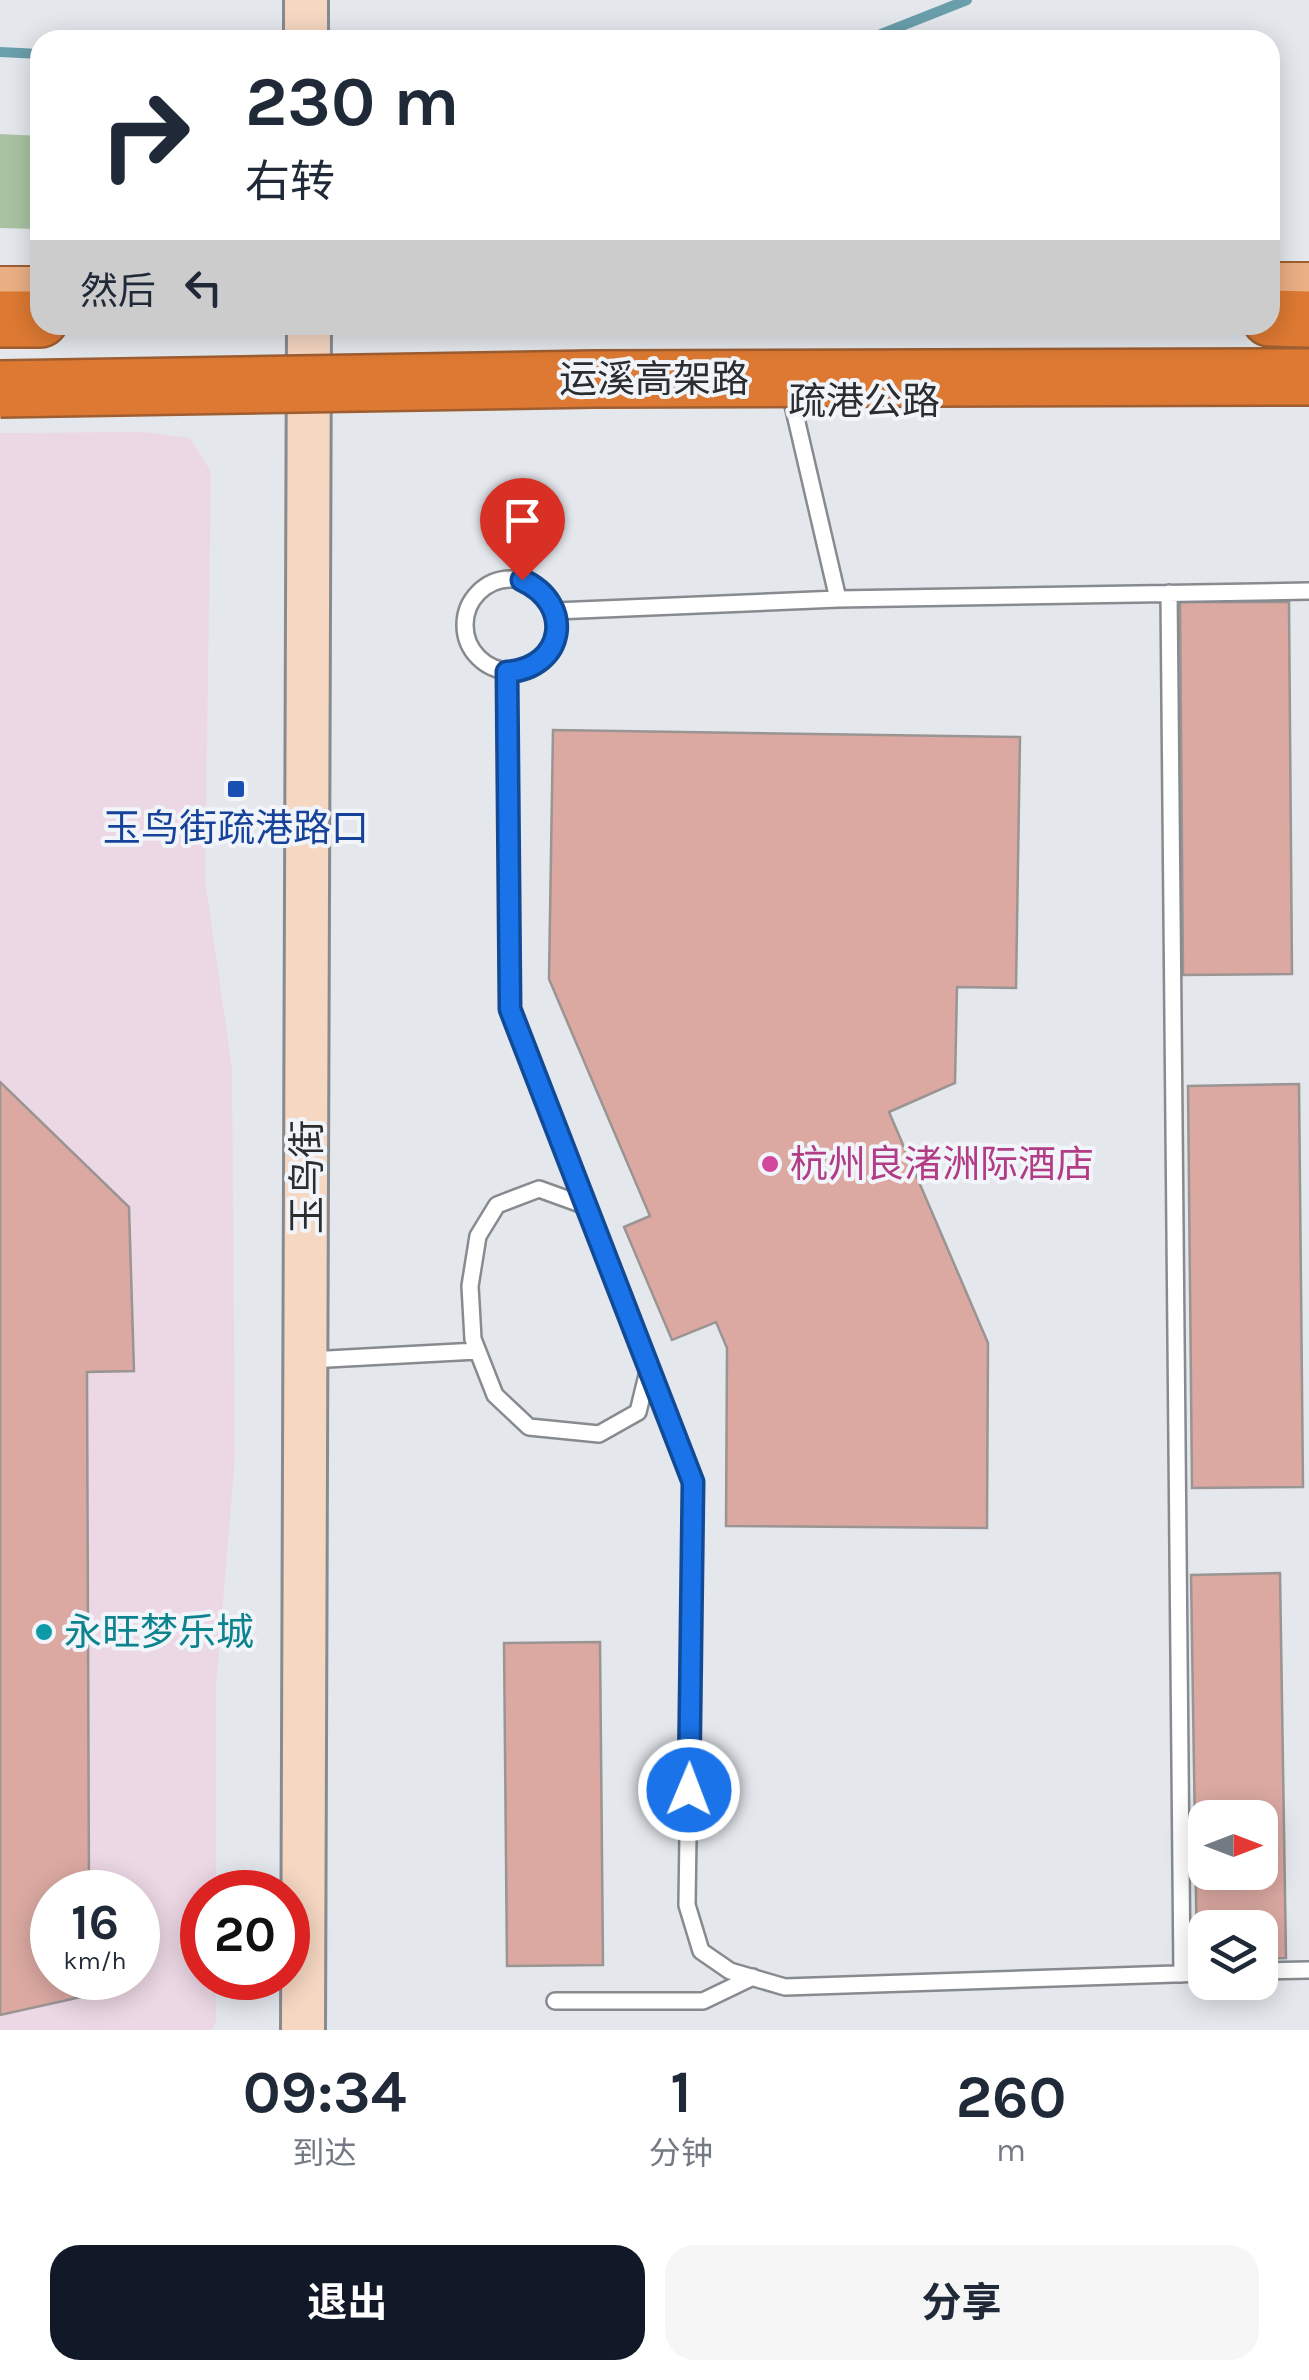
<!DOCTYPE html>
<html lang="zh">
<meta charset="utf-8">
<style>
body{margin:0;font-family:Karla,"Noto Sans SC",sans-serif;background:#f6f6f7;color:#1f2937;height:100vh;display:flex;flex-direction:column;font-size:38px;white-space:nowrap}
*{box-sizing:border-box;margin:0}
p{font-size:32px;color:#747a83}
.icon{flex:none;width:55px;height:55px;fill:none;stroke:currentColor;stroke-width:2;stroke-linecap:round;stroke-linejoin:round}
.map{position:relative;height:2030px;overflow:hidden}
.panel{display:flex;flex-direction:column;background:#fff;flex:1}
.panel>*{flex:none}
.top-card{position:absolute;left:30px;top:30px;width:1250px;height:305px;border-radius:30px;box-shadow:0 5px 25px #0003;background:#fff;color:#1f2937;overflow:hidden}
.needle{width:65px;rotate:90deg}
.fabs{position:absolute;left:1188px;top:1800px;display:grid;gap:20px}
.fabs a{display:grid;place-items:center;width:90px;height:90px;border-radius:20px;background:#fff;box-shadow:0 5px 25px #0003;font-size:50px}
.speed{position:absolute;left:30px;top:1870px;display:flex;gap:20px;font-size:50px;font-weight:700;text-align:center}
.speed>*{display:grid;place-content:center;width:130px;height:130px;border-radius:50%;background:#fff;box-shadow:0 5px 25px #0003;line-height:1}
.speed small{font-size:25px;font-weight:400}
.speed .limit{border:15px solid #d22;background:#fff;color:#111}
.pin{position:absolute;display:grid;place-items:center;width:85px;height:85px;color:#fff;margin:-102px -42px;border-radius:50% 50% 50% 0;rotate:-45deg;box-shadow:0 0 10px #0007}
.pin .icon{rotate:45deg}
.me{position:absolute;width:110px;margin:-55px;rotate:1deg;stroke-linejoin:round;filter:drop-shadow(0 0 8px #0008)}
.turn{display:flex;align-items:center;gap:35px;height:210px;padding:0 50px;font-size:45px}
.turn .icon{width:130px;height:130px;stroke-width:2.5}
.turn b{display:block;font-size:70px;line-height:85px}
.then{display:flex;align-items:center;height:95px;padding:0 50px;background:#0003;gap:20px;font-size:38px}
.eta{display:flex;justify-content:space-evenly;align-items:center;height:170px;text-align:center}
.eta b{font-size:60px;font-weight:700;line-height:70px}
.button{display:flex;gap:20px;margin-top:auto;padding:20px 50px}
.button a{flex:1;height:115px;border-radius:30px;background:#111827;color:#fff;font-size:40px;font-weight:700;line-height:115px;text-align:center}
.button a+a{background:#f6f6f7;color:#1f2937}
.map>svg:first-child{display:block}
</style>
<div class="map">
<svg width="1309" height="2030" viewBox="0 0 1309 2030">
<rect width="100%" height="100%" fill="#e4e8ed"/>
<path fill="#ecd7e5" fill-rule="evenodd" d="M 143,432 L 190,438 L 211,472 L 205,879 L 232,1068 L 235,1457 L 216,1688 L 216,1892 L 202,1892 L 202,1978 L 216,1978 L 216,2023 L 211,2030 L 0,2030 L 0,433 ZM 52,1892 L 138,1892 L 138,1978 L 52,1978 Z"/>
<path fill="#a9c3a2" d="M 0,134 L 40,136 L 40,229 L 0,228 Z"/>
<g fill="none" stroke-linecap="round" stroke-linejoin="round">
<path stroke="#699eab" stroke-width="10" d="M 866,40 L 967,0
M 0,52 L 40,54"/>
</g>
<path fill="#dba9a2" stroke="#9a9493" stroke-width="2.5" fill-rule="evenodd" d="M 1180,602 L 1289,602 L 1292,974 L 1183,975 Z
M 553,730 L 1020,737 L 1016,988 L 957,987 L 955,1083 L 889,1112 L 988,1343 L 987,1528 L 726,1526 L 727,1348 L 716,1322 L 672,1340 L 624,1227 L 650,1216 L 549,979 Z
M 0,1082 L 129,1207 L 134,1371 L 87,1372 L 89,1892 L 52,1892 L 52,1978 L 90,1978 L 90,1995 L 0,2015 Z
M 1299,1084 L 1303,1487 L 1192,1488 L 1188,1086 Z
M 1280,1573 L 1286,1958 L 1260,1959 L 1260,1928 L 1205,1928 L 1205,1960 L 1197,1960 L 1191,1575 ZM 1205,1818 L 1260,1818 L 1260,1872 L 1205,1872 Z
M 600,1642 L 603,1965 L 507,1966 L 504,1643 Z"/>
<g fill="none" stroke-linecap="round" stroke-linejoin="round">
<defs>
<path id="lane" d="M465 625a46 46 0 1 1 92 0a46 46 0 1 1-92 0Z
M 1169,593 L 1182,1974
M 838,599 L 1309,591
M 555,611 L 838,599 L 792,401
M 507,672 L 510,1009 L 649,1367 L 638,1412 L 599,1434 L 529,1427 L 495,1395 L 473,1339 L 470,1286 L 478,1236 L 497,1205 L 539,1189 L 586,1206
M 309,1360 L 477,1351
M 649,1367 L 693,1482 L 687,1905 L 701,1951 L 730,1971 L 785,1987 L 1205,1973
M 1260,1971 L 1309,1970
M 555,2001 L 703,2001 L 753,1977"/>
<path id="secondary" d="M 306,0 L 306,40
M 303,2030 L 309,325"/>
<path id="primary" d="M 1270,287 L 1309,287
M 0,291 L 40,291"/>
<path id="highway" d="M 1270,318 L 1309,319
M 0,319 L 40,319"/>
</defs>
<use href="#lane" stroke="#878b8f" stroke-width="20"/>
<use href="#secondary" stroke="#878b8f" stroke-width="48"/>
<use href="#primary" stroke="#9f5e31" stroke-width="52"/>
<use href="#highway" stroke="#9f5e31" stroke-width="60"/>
<use href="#lane" stroke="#fff" stroke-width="15"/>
<use href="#secondary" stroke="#f5d7c2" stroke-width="42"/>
<use href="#primary" stroke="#ebaf84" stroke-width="48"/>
<use href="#highway" stroke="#dd7932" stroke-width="55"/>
<defs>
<path id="highway-bridge" d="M 0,389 L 593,379 L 1309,377"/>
</defs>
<use href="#highway-bridge" stroke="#9f5e31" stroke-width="60" stroke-linecap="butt"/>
<use href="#highway-bridge" stroke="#dd7932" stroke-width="55"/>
</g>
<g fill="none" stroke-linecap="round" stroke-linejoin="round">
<defs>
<path id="route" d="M 522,580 C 575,604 565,668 507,672 L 510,1009 L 693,1482 L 689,1790"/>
</defs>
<use href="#route" stroke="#114b97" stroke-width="25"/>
<use href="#route" stroke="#1a73e8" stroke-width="18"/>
</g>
<rect fill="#1a4fb4" stroke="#f1f5fa" stroke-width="4" x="226" y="779" width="20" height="20" rx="5"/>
<circle fill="#d1479c" stroke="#f1f5fa" stroke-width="4" cx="770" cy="1164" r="10"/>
<circle fill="#0f9aa8" stroke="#f1f5fa" stroke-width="4" cx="44" cy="1632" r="10"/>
<g text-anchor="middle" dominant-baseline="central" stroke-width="8" stroke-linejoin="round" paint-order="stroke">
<g font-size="38" fill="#2c2d2f" stroke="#f1f5fa">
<text x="654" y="379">运溪高架路</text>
<text x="864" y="401">疏港公路</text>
<text transform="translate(307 1177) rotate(-90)">玉鸟街</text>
</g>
<g font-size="38" fill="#164399" stroke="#f1f5fa">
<text x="236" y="828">玉鸟街疏港路口</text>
</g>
<g font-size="38" fill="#b23c85" stroke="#f1f5fa" text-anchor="start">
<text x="790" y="1164">杭州良渚洲际酒店</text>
</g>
<g font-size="38" fill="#0d838f" stroke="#f1f5fa" text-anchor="start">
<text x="64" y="1632">永旺梦乐城</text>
</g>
</g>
</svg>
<div class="fabs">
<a><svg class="needle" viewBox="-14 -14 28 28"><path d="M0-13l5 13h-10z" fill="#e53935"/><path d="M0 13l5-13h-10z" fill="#747a83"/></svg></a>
<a><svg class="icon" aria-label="layers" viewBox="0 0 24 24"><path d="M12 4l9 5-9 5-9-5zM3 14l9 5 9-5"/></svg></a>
</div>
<div class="speed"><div>16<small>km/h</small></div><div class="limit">20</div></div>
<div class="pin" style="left:522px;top:580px;background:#d93025"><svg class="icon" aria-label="arrive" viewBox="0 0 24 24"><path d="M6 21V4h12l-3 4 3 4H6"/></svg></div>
<svg class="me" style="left:689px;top:1790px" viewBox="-20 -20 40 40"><circle r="17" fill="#1a73e8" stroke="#fff" stroke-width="3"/><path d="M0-11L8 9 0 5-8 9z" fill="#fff"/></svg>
<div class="top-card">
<div class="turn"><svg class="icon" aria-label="right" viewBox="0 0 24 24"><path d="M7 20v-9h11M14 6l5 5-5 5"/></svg><div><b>230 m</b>右转</div></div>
<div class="then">然后<svg class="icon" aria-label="left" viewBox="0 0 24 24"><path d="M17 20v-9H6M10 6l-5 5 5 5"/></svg></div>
</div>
</div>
<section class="panel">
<div class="eta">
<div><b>09:34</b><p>到达</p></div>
<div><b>1</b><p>分钟</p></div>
<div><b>260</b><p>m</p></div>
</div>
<div class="button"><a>退出</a><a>分享</a></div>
</section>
